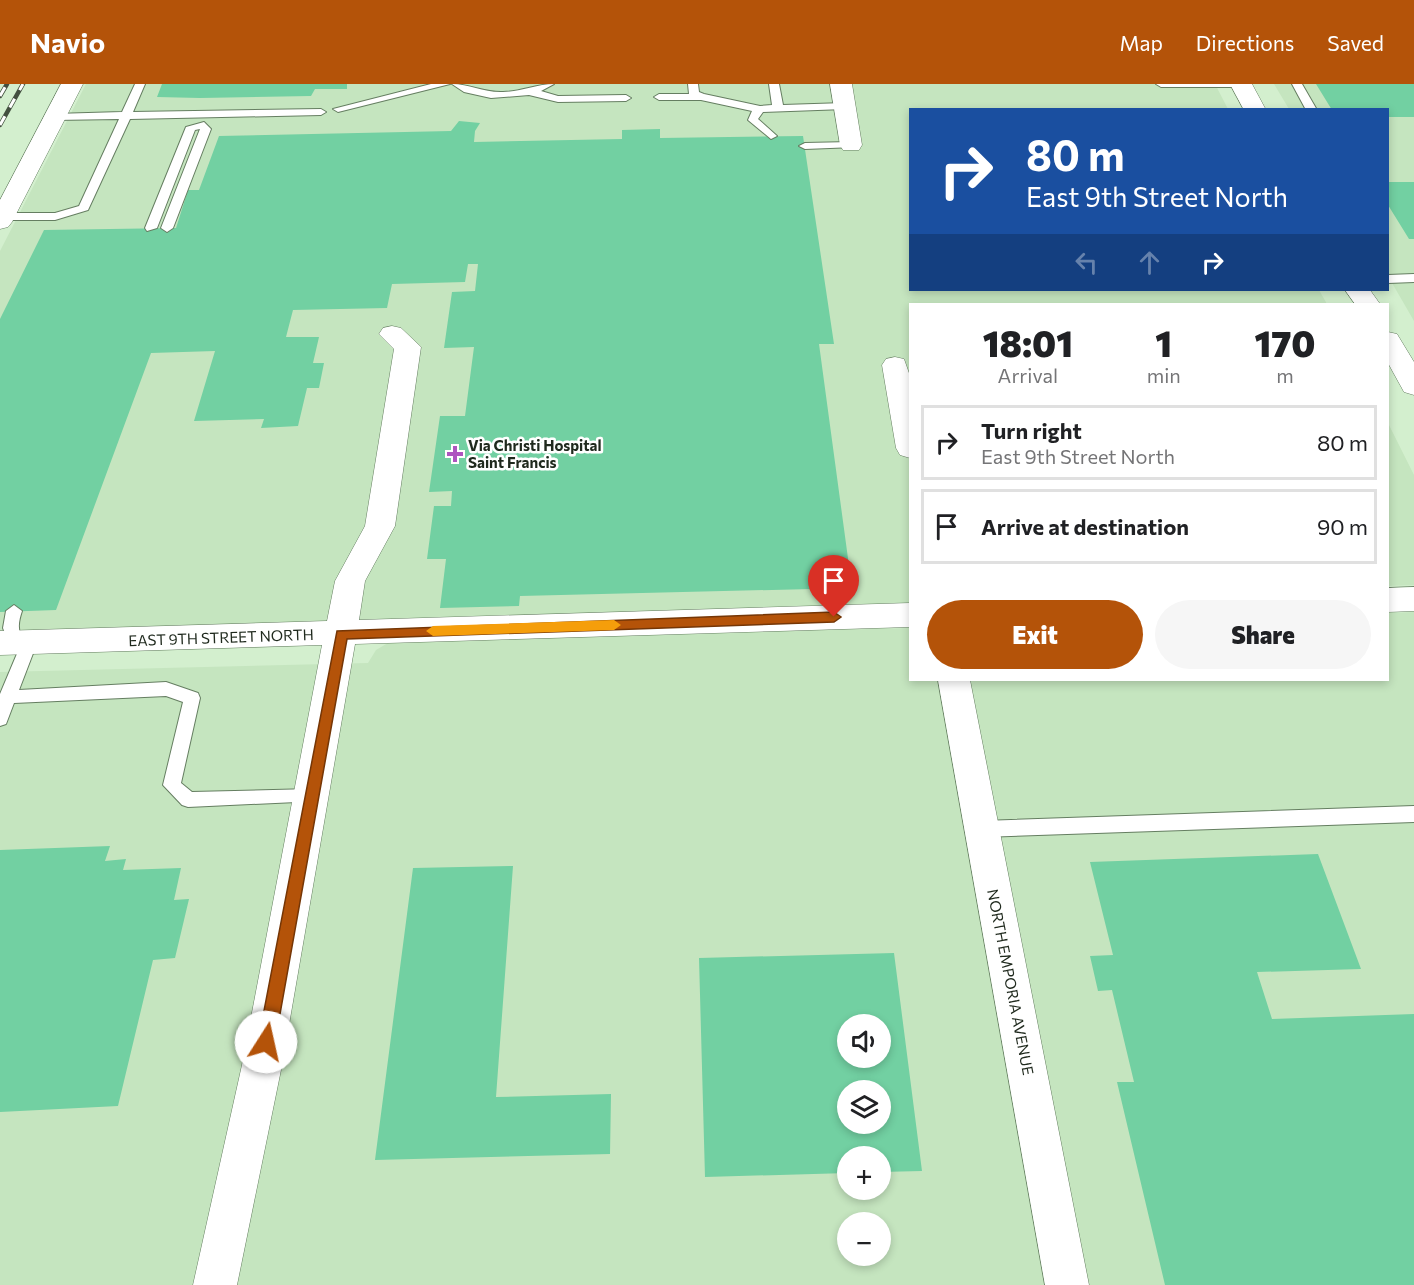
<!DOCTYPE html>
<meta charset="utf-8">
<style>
body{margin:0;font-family:Commissioner,sans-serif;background:#f6f6f6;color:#202124;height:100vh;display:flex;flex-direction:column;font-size:22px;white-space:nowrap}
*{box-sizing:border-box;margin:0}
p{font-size:20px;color:#757577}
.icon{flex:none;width:33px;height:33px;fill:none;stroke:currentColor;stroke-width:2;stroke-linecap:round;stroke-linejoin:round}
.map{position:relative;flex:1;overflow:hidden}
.sheet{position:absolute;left:909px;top:219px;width:480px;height:378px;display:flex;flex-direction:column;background:#fff;border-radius:0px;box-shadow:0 3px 9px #0003}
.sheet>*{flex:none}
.banner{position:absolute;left:909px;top:24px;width:480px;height:183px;border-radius:0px;box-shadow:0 3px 9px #0003;background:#1a4fa0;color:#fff;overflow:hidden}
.buttons{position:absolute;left:837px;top:930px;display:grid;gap:12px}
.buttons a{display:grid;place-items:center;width:54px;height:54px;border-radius:50%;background:#fff;box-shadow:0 3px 9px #0003;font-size:30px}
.pin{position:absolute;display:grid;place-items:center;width:51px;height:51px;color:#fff;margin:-62px -26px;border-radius:50% 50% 50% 0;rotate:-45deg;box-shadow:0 0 6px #0007}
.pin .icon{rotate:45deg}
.me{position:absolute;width:66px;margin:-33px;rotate:10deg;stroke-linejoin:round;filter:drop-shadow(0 0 4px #0008)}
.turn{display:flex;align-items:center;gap:21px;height:126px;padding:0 18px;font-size:27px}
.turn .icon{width:78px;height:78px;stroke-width:2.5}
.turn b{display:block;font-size:42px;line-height:51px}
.lanes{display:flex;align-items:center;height:57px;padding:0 18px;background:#0003;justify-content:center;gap:30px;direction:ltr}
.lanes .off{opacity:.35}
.eta{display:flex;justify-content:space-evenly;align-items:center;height:102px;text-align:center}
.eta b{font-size:36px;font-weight:800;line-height:42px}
.button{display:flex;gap:12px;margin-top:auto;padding:12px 18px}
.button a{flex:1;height:69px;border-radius:36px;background:#b45309;color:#fff;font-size:24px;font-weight:800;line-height:69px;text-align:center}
.button a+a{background:#f6f6f6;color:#202124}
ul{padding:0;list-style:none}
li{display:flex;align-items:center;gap:18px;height:75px;margin:0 12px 9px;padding:0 6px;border:3px solid #e0e0e0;border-radius:0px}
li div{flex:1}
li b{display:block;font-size:22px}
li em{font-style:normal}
header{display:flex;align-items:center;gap:36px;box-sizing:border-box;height:84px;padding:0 30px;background:#b45309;color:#fff}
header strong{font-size:28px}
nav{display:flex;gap:33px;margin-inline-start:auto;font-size:21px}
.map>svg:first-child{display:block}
</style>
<header>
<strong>Navio</strong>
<nav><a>Map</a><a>Directions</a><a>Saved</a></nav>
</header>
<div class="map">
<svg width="1414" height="1201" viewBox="0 0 1414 1201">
<rect width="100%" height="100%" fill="#d3efce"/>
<path fill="#c5e5bf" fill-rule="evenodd" d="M 86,0 L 1215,0 L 1228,25 L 910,26 L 910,206 L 1319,206 L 1327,220 L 910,220 L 910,519 L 0,550 L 0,167 Z
M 1274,0 L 1414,0 L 1414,237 L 1388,192 L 1388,26 L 1289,25 Z
M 1388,339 L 1414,391 L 1414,501 L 1388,502 Z
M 1414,528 L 1414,1201 L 0,1201 L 0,588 L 368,579 L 376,566 L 393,556 L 910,544 L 910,596 L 1388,596 L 1388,529 ZM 848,940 L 880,940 L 880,974 L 848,974 ZM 848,1006 L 880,1006 L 880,1040 L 848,1040 ZM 848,1072 L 880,1072 L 880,1106 L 848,1106 ZM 848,1138 L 880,1138 L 880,1172 L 848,1172 Z"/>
<path fill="#72d0a2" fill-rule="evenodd" d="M 162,0 L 347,0 L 347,5 L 315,5 L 311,12 L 200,14 L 157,13 Z
M 1316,0 L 1414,0 L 1414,33 L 1388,33 L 1388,26 L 1332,26 Z
M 459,37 L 480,39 L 475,47 L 474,58 L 622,55 L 622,46 L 660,45 L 660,54 L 803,52 L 834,260 L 819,260 L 852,504 L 520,512 L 519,522 L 440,524 L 446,475 L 427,475 L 434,422 L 451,422 L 452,407 L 429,408 L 440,332 L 465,332 L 474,263 L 444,264 L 452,208 L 475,207 L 478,180 L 468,180 L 465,198 L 392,200 L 387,224 L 293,226 L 286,253 L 319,253 L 313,279 L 324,279 L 319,304 L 307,304 L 298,342 L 261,344 L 264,335 L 194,337 L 215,267 L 151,269 L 56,526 L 0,528 L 0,235 L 44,146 L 176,144 L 188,106 L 199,106 L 219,52 L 451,47 Z
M 1388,98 L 1414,98 L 1414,155 L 1409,155 L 1388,121 Z
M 110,762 L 105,777 L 126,775 L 123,786 L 181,784 L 174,816 L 189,815 L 175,874 L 153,876 L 118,1022 L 0,1028 L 0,766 Z
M 1318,770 L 1361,885 L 1257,888 L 1272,935 L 1414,930 L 1414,1201 L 1165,1201 L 1117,998 L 1134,998 L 1112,906 L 1098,907 L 1090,872 L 1113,871 L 1090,778 Z
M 513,782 L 496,1013 L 611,1010 L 610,1070 L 375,1076 L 413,784 Z
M 894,869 L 922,1087 L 880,1088 L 880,1072 L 848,1072 L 848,1089 L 705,1093 L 699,874 ZM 848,940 L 880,940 L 880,974 L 848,974 ZM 848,1006 L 880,1006 L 880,1040 L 848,1040 Z"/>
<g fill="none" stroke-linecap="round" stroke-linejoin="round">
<defs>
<path id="service" d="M 135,0 L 145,0 L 133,28 L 321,25 L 326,28 L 321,31 L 130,35 L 88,126 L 55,136 L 0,136 L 0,130 L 3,129 L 55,129 L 79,122 L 119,35 L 54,36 L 49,33 L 54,30 L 122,28 Z
M 431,0 L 450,0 L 338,28 L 333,25 Z
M 452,0 C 469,0 485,9 503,8 C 521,8 536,0 554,0 L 541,7 L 558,12 L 626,11 L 631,14 L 626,17 L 558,18 L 529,11 L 491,14 L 464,8 Z
M 688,0 L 698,0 L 699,8 L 704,10 L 760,22 L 772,21 L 769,0 L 779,0 L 783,21 L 845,19 L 850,22 L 845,25 L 763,28 L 758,35 L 777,52 L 771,55 L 748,36 L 752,27 L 701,16 L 659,16 L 654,13 L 659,10 L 689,10 Z
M 1156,0 L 1246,0 L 1241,3 L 1161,3 Z
M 1292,0 L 1302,0 L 1317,26 L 1306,26 Z
M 204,38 L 211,45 L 173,144 L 167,148 L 161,144 L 200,45 L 195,46 L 157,144 L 147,147 L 145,144 L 186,43 Z
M 851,58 L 855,59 L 855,63 L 805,65 L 799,62 L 805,59 Z
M 1414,190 L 1414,198 L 1388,199 L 1388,191 Z
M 14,521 L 22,527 C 19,536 16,547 24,555 L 35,555 L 37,559 L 19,606 L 166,598 L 198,609 L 200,614 L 181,699 L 192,708 L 312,705 L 318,707 L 321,712 L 318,717 L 188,723 L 182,721 L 163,701 L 183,618 L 166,612 L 14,619 L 6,640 L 0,642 L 0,610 L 19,565 L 9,560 L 3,544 L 6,527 Z
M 1414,722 L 1414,738 L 982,753 L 976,750 L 973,745 L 976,740 L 982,737 Z"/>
<path id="minor" d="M 61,0 L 83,0 L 12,138 L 8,143 L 0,145 L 0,116 Z
M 830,0 L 852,0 L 862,61 L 859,66 L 843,66 L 840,61 Z
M 1230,0 L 1252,0 L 1266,26 L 1244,26 Z
M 1345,206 L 1370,206 L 1380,220 L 1355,220 Z
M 392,242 L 401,244 L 421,263 L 395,442 L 365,497 L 359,536 L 910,519 L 910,543 L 355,560 L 282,981 L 237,1201 L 193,1201 L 242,981 L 322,561 L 0,571 L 0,547 L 327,537 L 335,497 L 365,442 L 394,265 L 379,250 L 383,244 Z
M 1388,248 L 1397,250 L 1414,278 L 1414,311 L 1404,308 L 1388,279 Z
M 895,273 L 904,275 L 910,292 L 910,374 L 900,371 L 896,364 L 882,281 L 886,275 Z
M 1414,503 L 1414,527 L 1388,528 L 1388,504 Z
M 938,596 L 970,596 L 1089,1201 L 1045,1201 Z"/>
</defs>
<use href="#service" stroke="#657e61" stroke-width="2"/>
<use href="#minor" stroke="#657e61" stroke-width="1"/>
<use href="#service" fill="#fff" fill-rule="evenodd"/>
<use href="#minor" fill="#fff" fill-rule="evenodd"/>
<defs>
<path id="rail" d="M 0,12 L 7,0
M 0,41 L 23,0"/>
</defs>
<use href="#rail" stroke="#424f3f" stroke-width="4.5"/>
<use href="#rail" stroke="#fff" stroke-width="3" stroke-dasharray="10" stroke-linecap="butt"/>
</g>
<path fill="#b45309" stroke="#753606" stroke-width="1.5" d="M 834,528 L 841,533 L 834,538 L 347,555 L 275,958 L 272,964 L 266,966 L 261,964 L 258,958 L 337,547 Z"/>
<path fill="#f59e0b" d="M 614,536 L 621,541 L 614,546 L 433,552 L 426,547 L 433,542 Z"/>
<path fill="#ae54c0" stroke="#fff" stroke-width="2" d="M452 361h6v6h6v6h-6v6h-6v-6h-6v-6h6z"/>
<g text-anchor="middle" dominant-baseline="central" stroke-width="5" stroke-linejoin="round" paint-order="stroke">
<g font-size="15" font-weight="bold" fill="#1f291d" stroke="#fff" text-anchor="start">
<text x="468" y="361">Via Christi Hospital<tspan x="468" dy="17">Saint Francis</tspan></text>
</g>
<g font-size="15" fill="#1f291d" stroke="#fff">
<text transform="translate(221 553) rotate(-2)">EAST 9TH STREET NORTH</text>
<text transform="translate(1011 898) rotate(79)">NORTH EMPORIA AVENUE</text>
</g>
</g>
</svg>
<div class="buttons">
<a><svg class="icon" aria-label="sound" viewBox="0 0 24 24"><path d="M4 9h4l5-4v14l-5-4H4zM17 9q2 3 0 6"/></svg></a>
<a><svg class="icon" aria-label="layers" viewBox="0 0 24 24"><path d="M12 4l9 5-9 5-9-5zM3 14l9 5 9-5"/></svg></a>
<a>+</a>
<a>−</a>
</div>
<div class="pin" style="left:834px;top:533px;background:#d93025"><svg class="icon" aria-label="arrive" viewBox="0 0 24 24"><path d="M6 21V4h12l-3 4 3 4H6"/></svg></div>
<svg class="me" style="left:266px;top:958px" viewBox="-20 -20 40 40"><circle r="19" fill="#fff"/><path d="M0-13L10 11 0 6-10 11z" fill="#b45309"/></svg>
<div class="banner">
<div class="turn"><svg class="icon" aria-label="right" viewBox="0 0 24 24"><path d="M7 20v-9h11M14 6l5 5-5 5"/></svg><div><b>80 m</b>East 9th Street North</div></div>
<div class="lanes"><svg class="icon off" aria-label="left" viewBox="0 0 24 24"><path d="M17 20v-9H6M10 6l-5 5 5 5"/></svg><svg class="icon off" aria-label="ahead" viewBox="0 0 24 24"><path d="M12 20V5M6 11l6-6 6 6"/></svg><svg class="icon" aria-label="right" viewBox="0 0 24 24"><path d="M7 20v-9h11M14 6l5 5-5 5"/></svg></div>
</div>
<section class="sheet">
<div class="eta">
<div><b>18:01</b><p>Arrival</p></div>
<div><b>1</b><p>min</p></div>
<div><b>170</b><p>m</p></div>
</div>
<ul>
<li><svg class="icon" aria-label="right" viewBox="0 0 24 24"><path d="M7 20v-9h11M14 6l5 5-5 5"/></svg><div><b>Turn right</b><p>East 9th Street North</p></div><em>80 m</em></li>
<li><svg class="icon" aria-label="arrive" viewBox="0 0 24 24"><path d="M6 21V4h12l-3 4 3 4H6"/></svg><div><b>Arrive at destination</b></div><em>90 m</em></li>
</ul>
<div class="button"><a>Exit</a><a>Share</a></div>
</section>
</div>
